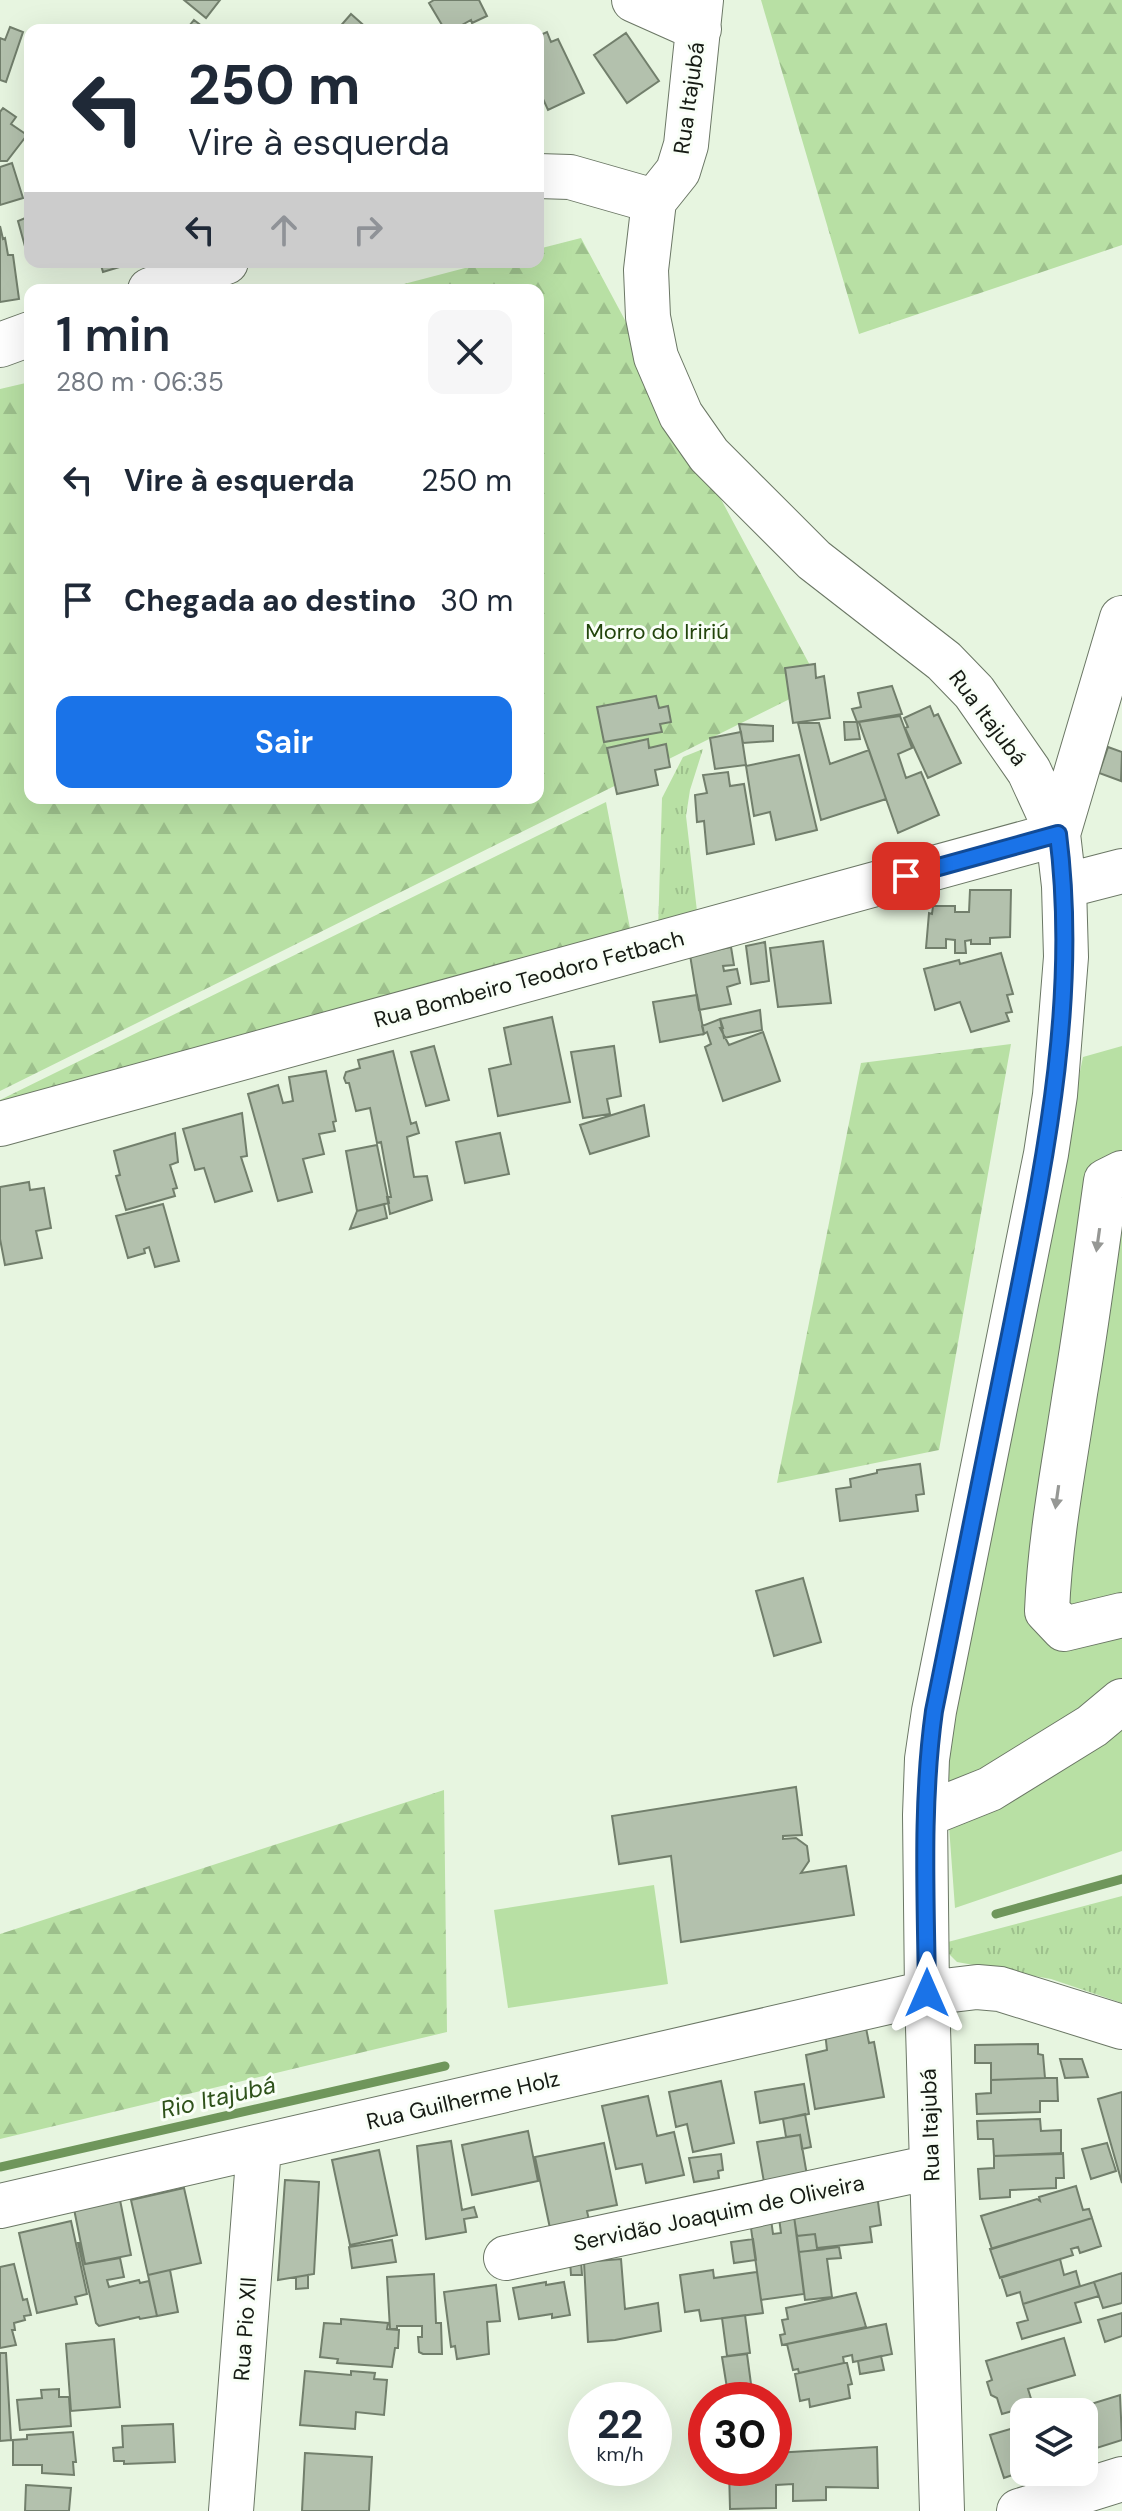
<!DOCTYPE html>
<html lang="pt">
<meta charset="utf-8">
<style>
body{margin:0;font-family:"DM Sans",sans-serif;background:#f6f6f7;color:#1f2937;height:100vh;display:flex;flex-direction:column;font-size:30px;white-space:nowrap}
*{box-sizing:border-box;margin:0}
p{font-size:26px;color:#747a83}
.icon{flex:none;width:44px;height:44px;fill:none;stroke:currentColor;stroke-width:2;stroke-linecap:round;stroke-linejoin:round}
.map{position:relative;flex:1;overflow:hidden}
.details{position:absolute;left:24px;top:284px;width:520px;height:520px;display:flex;flex-direction:column;background:#fff;border-radius:16px;box-shadow:0 8px 32px #0002}
.details>*{flex:none}
.guide{position:absolute;left:24px;top:24px;width:520px;height:244px;border-radius:16px;box-shadow:0 8px 32px #0002;background:#fff;color:#1f2937;overflow:hidden}
.fabs{position:absolute;left:1010px;top:2398px;display:grid;gap:16px}
.fabs a{display:grid;place-items:center;width:88px;height:88px;border-radius:16px;background:#fff;box-shadow:0 8px 32px #0002;font-size:40px}
.speed{position:absolute;left:568px;top:2382px;display:flex;gap:16px;font-size:40px;font-weight:700;text-align:center}
.speed>*{display:grid;place-content:center;width:104px;height:104px;border-radius:50%;background:#fff;box-shadow:0 8px 32px #0002;line-height:1}
.speed small{font-size:20px;font-weight:400}
.speed .limit{border:12px solid #d22;background:#fff;color:#111}
.pin{position:absolute;display:grid;place-items:center;width:68px;height:68px;color:#fff;margin:-34px;border-radius:16px;box-shadow:0 4px 12px #0006}
.me{position:absolute;width:88px;margin:-44px;rotate:0deg;stroke-linejoin:round;filter:drop-shadow(0 0 6px #0008)}
.turn{display:flex;align-items:center;gap:28px;height:168px;padding:0 32px;font-size:36px}
.turn .icon{width:104px;height:104px;stroke-width:2.5}
.turn b{display:block;font-size:56px;line-height:68px}
.lanes{display:flex;align-items:center;height:76px;padding:0 32px;background:#0003;justify-content:center;gap:40px;direction:ltr}
.lanes .off{opacity:.35}
.round{display:grid;place-items:center;flex:none;width:84px;height:84px;border-radius:16px;background:#f6f6f7}
.overview{display:flex;align-items:center;justify-content:space-between;height:136px;padding:0 32px}
h1{font-size:48px;font-weight:600;line-height:60px}
.primary-button{display:flex;gap:16px;margin-top:auto;padding:16px 32px}
.primary-button a{flex:1;height:92px;border-radius:16px;background:#1a73e8;color:#fff;font-size:32px;font-weight:600;line-height:92px;text-align:center}
ul{padding:0;list-style:none}
li{display:flex;align-items:center;gap:24px;height:120px;padding:0 32px}
li div{flex:1}
li b{display:block;font-size:30px}
li em{font-style:normal}
.map>svg:first-child{display:block}
</style>
<div class="map">
<svg width="1122" height="2511" viewBox="0 0 1122 2511">
<defs>
<pattern id="forest-firs" width="22" height="20" patternUnits="userSpaceOnUse" patternTransform="scale(2)"><rect width="22" height="20" fill="#b8e0a4"/><path d="M5 1l3.5 6h-7zM16 11l3.5 6h-7z" fill="#9dc08c"/></pattern>
<pattern id="park-tufts" width="24" height="20" patternUnits="userSpaceOnUse" patternTransform="scale(2)"><rect width="24" height="20" fill="#b8e0a4"/><path d="M3 7l-1-3M5 7V3M7 7l1-3M15 17l-1-3M17 17v-4M19 17l1-3" fill="none" stroke="#9dc08c"/></pattern>
</defs>
<rect width="100%" height="100%" fill="#e7f5e0"/>
<path fill="#b8e0a4" d="M 1122,1046 L 1122,1851 L 955,1908 L 942,1731 L 1083,1057 Z
M 654,1885 L 668,1984 L 508,2008 L 494,1910 Z"/>
<path fill="url(#forest-firs)" d="M 761,0 L 1122,0 L 1122,245 L 859,334 Z
M 581,238 L 820,684 L 0,1091 L 0,389 L 30,382 L 30,798 L 538,798 L 538,290 L 381,290 L 488,262 L 538,262 L 538,249 Z
M 606,802 L 633,944 L 0,1103 L 0,1100 Z
M 1011,1044 L 939,1450 L 777,1483 L 861,1063 Z
M 444,1790 L 447,2032 L 0,2139 L 0,1934 Z"/>
<path fill="url(#park-tufts)" d="M 703,749 L 690,790 L 686,816 L 698,920 L 658,932 L 662,798 L 683,757 Z
M 1122,1896 L 1122,2003 L 1051,1979 L 957,1962 L 949,1954 L 944,1943 Z"/>
<g fill="none" stroke-linecap="round" stroke-linejoin="round">
<path stroke="#6f965b" stroke-width="9" d="M 996,1914 L 1122,1879
M 0,2167 L 445,2066"/>
</g>
<path fill="#b3c1ad" stroke="#727f6c" stroke-width="2" d="M 184,0 L 220,0 L 206,18 Z
M 434,0 L 479,0 L 487,16 L 472,23 L 471,20 L 453,30 L 445,30 L 429,3 Z
M 351,14 L 369,30 L 337,30 Z
M 194,20 L 207,30 L 186,30 Z
M 10,27 L 23,32 L 6,82 L 0,80 L 0,38 L 5,40 Z
M 547,32 L 551,42 L 558,39 L 584,93 L 548,110 L 538,88 L 538,36 Z
M 626,33 L 659,81 L 627,103 L 594,55 Z
M 3,108 L 16,117 L 11,124 L 27,135 L 7,161 L 0,161 L 0,112 Z
M 12,163 L 23,198 L 0,205 L 0,167 Z
M 30,216 L 30,248 L 26,250 L 18,221 Z
M 0,226 L 3,239 L 5,238 L 8,255 L 13,255 L 19,299 L 0,302 Z
M 100,262 L 136,262 L 103,272 Z
M 815,664 L 816,678 L 824,676 L 830,718 L 793,723 L 785,668 Z
M 892,686 L 902,714 L 857,722 L 852,709 L 861,707 L 858,693 Z
M 656,696 L 659,708 L 668,706 L 671,722 L 660,724 L 662,732 L 604,742 L 597,707 Z
M 930,706 L 934,716 L 938,714 L 961,763 L 928,778 L 905,728 L 908,727 L 904,718 Z
M 900,716 L 912,748 L 898,754 L 906,778 L 921,772 L 939,815 L 898,833 L 859,722 Z
M 844,722 L 857,722 L 860,739 L 845,740 Z
M 798,723 L 819,723 L 830,764 L 869,750 L 886,799 L 821,820 Z
M 739,724 L 773,726 L 773,741 L 743,743 Z
M 741,732 L 746,765 L 715,769 L 710,738 Z
M 648,739 L 649,748 L 666,744 L 670,767 L 655,770 L 658,785 L 617,794 L 607,748 Z
M 1108,747 L 1122,752 L 1121,781 L 1099,773 Z
M 799,755 L 817,830 L 776,840 L 770,812 L 754,816 L 746,766 Z
M 728,772 L 730,786 L 744,784 L 754,844 L 707,854 L 704,821 L 697,822 L 695,795 L 707,793 L 703,775 Z
M 970,890 L 1011,890 L 1010,937 L 990,938 L 990,944 L 971,944 L 971,940 L 965,941 L 966,953 L 955,953 L 955,940 L 946,939 L 946,948 L 926,948 L 929,913 L 932,914 L 933,906 L 955,906 L 955,912 L 969,912 Z
M 823,941 L 831,1003 L 778,1007 L 770,948 Z
M 765,942 L 769,981 L 751,984 L 746,946 Z
M 731,947 L 734,965 L 723,966 L 724,971 L 737,969 L 740,983 L 727,987 L 731,1004 L 699,1010 L 690,955 Z
M 1001,953 L 1013,994 L 1007,995 L 1012,1012 L 1006,1013 L 1009,1021 L 971,1032 L 960,1002 L 935,1010 L 924,969 L 959,960 L 960,964 Z
M 697,995 L 704,1034 L 660,1042 L 653,1002 Z
M 760,1010 L 762,1030 L 724,1038 L 720,1019 Z
M 552,1017 L 570,1102 L 498,1116 L 489,1069 L 511,1064 L 504,1028 Z
M 720,1019 L 723,1028 L 720,1028 L 729,1045 L 763,1032 L 780,1081 L 723,1101 L 705,1047 L 711,1044 L 707,1032 L 704,1034 L 702,1026 Z
M 434,1046 L 449,1100 L 426,1106 L 411,1052 Z
M 614,1046 L 621,1096 L 607,1099 L 610,1114 L 583,1118 L 571,1052 Z
M 393,1051 L 411,1124 L 416,1122 L 419,1133 L 407,1137 L 414,1177 L 427,1176 L 432,1200 L 390,1214 L 387,1197 L 391,1197 L 381,1142 L 377,1143 L 370,1108 L 356,1111 L 349,1083 L 346,1083 L 344,1078 L 346,1072 L 360,1068 L 358,1060 Z
M 326,1071 L 336,1121 L 333,1122 L 335,1131 L 319,1134 L 324,1154 L 303,1159 L 312,1192 L 278,1201 L 248,1094 L 278,1085 L 283,1103 L 293,1101 L 289,1077 Z
M 644,1105 L 649,1136 L 590,1154 L 580,1125 Z
M 242,1113 L 247,1156 L 241,1157 L 252,1191 L 215,1202 L 204,1168 L 195,1170 L 183,1129 Z
M 175,1133 L 178,1162 L 170,1165 L 177,1188 L 173,1189 L 175,1196 L 126,1210 L 116,1176 L 120,1175 L 114,1151 Z
M 500,1133 L 509,1174 L 465,1183 L 456,1142 Z
M 377,1145 L 389,1203 L 357,1211 L 346,1151 Z
M 29,1182 L 30,1190 L 44,1188 L 51,1228 L 36,1231 L 42,1258 L 5,1265 L 0,1239 L 0,1187 Z
M 163,1204 L 179,1261 L 155,1267 L 149,1247 L 144,1249 L 145,1253 L 128,1258 L 116,1216 Z
M 384,1204 L 387,1218 L 350,1229 L 357,1211 Z
M 920,1464 L 924,1494 L 916,1495 L 918,1511 L 840,1521 L 836,1489 L 851,1487 L 850,1479 L 877,1473 L 877,1470 Z
M 803,1578 L 821,1642 L 774,1656 L 756,1591 Z
M 796,1787 L 802,1835 L 783,1836 L 783,1839 L 796,1838 L 807,1846 L 809,1861 L 801,1873 L 846,1866 L 854,1915 L 681,1942 L 671,1856 L 619,1864 L 612,1816 Z
M 865,2023 L 869,2043 L 874,2042 L 884,2097 L 815,2109 L 806,2055 L 827,2050 L 825,2032 Z
M 1038,2044 L 1038,2054 L 1043,2055 L 1045,2078 L 991,2080 L 991,2063 L 975,2063 L 975,2045 Z
M 1060,2059 L 1082,2059 L 1088,2077 L 1065,2078 Z
M 1045,2078 L 1057,2078 L 1058,2101 L 1040,2101 L 1040,2112 L 977,2114 L 976,2094 L 991,2093 L 991,2080 Z
M 721,2081 L 734,2143 L 693,2152 L 687,2124 L 676,2127 L 669,2092 Z
M 804,2084 L 809,2114 L 760,2123 L 755,2092 Z
M 1122,2092 L 1122,2183 L 1098,2099 Z
M 648,2096 L 657,2136 L 674,2132 L 684,2175 L 646,2183 L 642,2164 L 616,2169 L 602,2106 Z
M 805,2114 L 811,2147 L 802,2149 L 800,2135 L 786,2137 L 783,2119 Z
M 1040,2119 L 1041,2131 L 1061,2130 L 1061,2154 L 994,2156 L 993,2139 L 978,2139 L 977,2121 Z
M 528,2131 L 538,2181 L 472,2195 L 462,2145 Z
M 800,2135 L 808,2181 L 765,2188 L 757,2142 Z
M 451,2141 L 462,2210 L 474,2207 L 477,2217 L 464,2219 L 466,2232 L 426,2239 L 417,2146 Z
M 604,2143 L 617,2205 L 587,2211 L 590,2225 L 551,2233 L 535,2157 Z
M 1107,2143 L 1116,2171 L 1091,2179 L 1082,2149 Z
M 379,2150 L 397,2235 L 350,2245 L 332,2160 Z
M 1063,2153 L 1064,2178 L 1056,2178 L 1056,2188 L 1010,2190 L 1010,2197 L 980,2199 L 978,2169 L 994,2168 L 994,2156 Z
M 721,2154 L 723,2170 L 718,2171 L 719,2178 L 694,2182 L 689,2158 Z
M 285,2180 L 319,2182 L 314,2274 L 278,2280 Z
M 1076,2186 L 1083,2210 L 1089,2209 L 1092,2218 L 992,2249 L 981,2216 L 1037,2199 L 1040,2201 L 1039,2197 Z
M 184,2188 L 201,2263 L 148,2275 L 131,2200 Z
M 877,2194 L 881,2225 L 870,2227 L 872,2242 L 817,2248 L 815,2234 L 797,2236 L 792,2204 Z
M 120,2200 L 131,2255 L 85,2264 L 74,2209 Z
M 794,2216 L 804,2294 L 761,2300 L 750,2221 L 771,2219 L 773,2234 L 781,2233 L 779,2218 Z
M 1092,2218 L 1101,2246 L 1080,2253 L 1078,2247 L 1071,2249 L 1073,2255 L 1000,2278 L 990,2249 Z
M 71,2221 L 87,2294 L 75,2297 L 77,2304 L 37,2313 L 19,2233 Z
M 815,2234 L 817,2248 L 826,2249 L 799,2252 L 797,2236 Z
M 753,2239 L 756,2260 L 734,2263 L 731,2242 Z
M 392,2240 L 396,2262 L 352,2268 L 349,2247 Z
M 78,2243 L 80,2243 L 85,2264 L 120,2258 L 124,2277 L 107,2280 L 109,2287 L 139,2280 L 140,2283 L 149,2281 L 157,2316 L 140,2319 L 139,2317 L 99,2326 L 96,2323 Z
M 839,2247 L 841,2258 L 827,2259 L 832,2297 L 805,2300 L 799,2252 Z
M 621,2259 L 625,2309 L 658,2303 L 661,2331 L 615,2340 L 588,2342 L 584,2262 Z
M 1060,2259 L 1064,2275 L 1076,2271 L 1080,2286 L 1023,2304 L 1020,2292 L 1007,2296 L 1001,2277 Z
M 581,2260 L 582,2275 L 571,2275 L 570,2261 Z
M 14,2264 L 23,2300 L 27,2299 L 31,2315 L 24,2316 L 25,2320 L 14,2323 L 15,2330 L 12,2330 L 16,2345 L 0,2348 L 0,2267 Z
M 170,2270 L 178,2312 L 157,2316 L 148,2275 Z
M 713,2270 L 714,2278 L 757,2272 L 763,2313 L 701,2321 L 699,2310 L 685,2312 L 680,2275 Z
M 1122,2273 L 1122,2303 L 1103,2308 L 1094,2282 Z
M 434,2274 L 436,2323 L 441,2323 L 442,2354 L 423,2354 L 419,2352 L 418,2337 L 422,2337 L 422,2326 L 397,2326 L 397,2329 L 390,2329 L 387,2277 Z
M 308,2275 L 308,2288 L 296,2289 L 296,2277 Z
M 546,2282 L 546,2285 L 564,2282 L 570,2315 L 552,2318 L 552,2314 L 519,2319 L 513,2288 Z
M 1094,2282 L 1099,2296 L 1075,2303 L 1081,2322 L 1022,2339 L 1017,2323 L 1028,2320 L 1023,2304 Z
M 496,2285 L 500,2321 L 487,2322 L 489,2354 L 457,2359 L 455,2346 L 451,2347 L 444,2292 Z
M 856,2293 L 866,2327 L 782,2345 L 780,2335 L 785,2334 L 782,2320 L 788,2319 L 786,2308 Z
M 1122,2313 L 1122,2336 L 1105,2342 L 1098,2320 Z
M 745,2315 L 750,2353 L 727,2356 L 722,2318 Z
M 341,2319 L 388,2323 L 387,2329 L 399,2330 L 398,2348 L 395,2348 L 392,2367 L 337,2363 L 338,2359 L 320,2357 L 324,2323 L 341,2324 Z
M 886,2324 L 892,2354 L 853,2362 L 852,2355 L 843,2357 L 844,2363 L 799,2373 L 798,2369 L 793,2370 L 787,2344 Z
M 1064,2338 L 1075,2375 L 1028,2389 L 1033,2405 L 1002,2414 L 997,2398 L 991,2395 L 987,2382 L 992,2380 L 986,2361 Z
M 114,2339 L 120,2407 L 71,2411 L 66,2344 Z
M 0,2353 L 6,2353 L 11,2440 L 0,2441 Z
M 747,2354 L 751,2384 L 727,2388 L 722,2357 Z
M 881,2356 L 884,2370 L 860,2374 L 858,2361 Z
M 844,2363 L 847,2363 L 852,2384 L 848,2385 L 850,2398 L 810,2407 L 809,2399 L 800,2401 L 795,2374 Z
M 305,2371 L 351,2375 L 351,2371 L 375,2373 L 374,2379 L 387,2380 L 384,2415 L 356,2412 L 355,2429 L 300,2425 Z
M 748,2385 L 750,2400 L 725,2400 L 723,2388 Z
M 59,2389 L 59,2397 L 69,2397 L 71,2426 L 20,2430 L 17,2400 L 42,2398 L 41,2390 Z
M 1120,2395 L 1122,2440 L 1084,2452 L 1084,2412 L 1065,2412 Z
M 173,2424 L 175,2462 L 124,2464 L 124,2461 L 114,2461 L 113,2448 L 123,2447 L 122,2426 Z
M 1024,2425 L 1024,2471 L 1004,2478 L 990,2435 Z
M 73,2432 L 76,2462 L 73,2462 L 74,2475 L 42,2473 L 42,2465 L 13,2465 L 13,2440 L 27,2439 L 27,2435 Z
M 877,2447 L 878,2488 L 826,2487 L 826,2500 L 793,2501 L 793,2484 L 776,2485 L 776,2508 L 730,2509 L 729,2468 L 774,2468 L 774,2453 Z
M 305,2453 L 372,2457 L 369,2511 L 302,2511 Z
M 26,2485 L 71,2488 L 69,2511 L 25,2511 Z"/>
<g fill="none" stroke-linecap="round" stroke-linejoin="round">
<defs>
<path id="minor" d="M 634,0 L 699,29
M 701,0 L 686,145 L 678,171 L 654,201 L 646,270 L 648,317 L 656,357 L 681,415 L 709,455 L 814,560 L 944,661 L 974,692 L 1029,771 L 1058,834 L 1064,886 L 1066,957 L 1055,1095 L 1046,1154 L 934,1711 L 927,1759 L 925,1815 L 927,1993 L 942,2511
M 538,176 L 570,177 L 654,201
M 150,290 L 226,262
M 0,345 L 30,334
M 1058,834 L 1122,618
M 1064,886 L 1122,871
M 0,1124 L 1058,834
M 1122,1173 L 1106,1181 C 1096,1252 1087,1322 1075,1393 C 1064,1466 1050,1537 1047,1611 L 1064,1629 L 1122,1615
M 925,1815 L 990,1789 L 1092,1726 L 1122,1701
M 0,2206 L 927,1993 L 977,1987 L 1000,1989 L 1122,2027
M 506,2258 L 932,2167
M 231,2511 L 259,2147
M 1019,2511 L 1122,2479"/>
</defs>
<use href="#minor" stroke="#6b7765" stroke-width="46"/>
<use href="#minor" stroke="#fff" stroke-width="44"/>
</g>
<defs><path id="oneway-solid" d="M-6-.8H1V-3.2L6.5 0L1 3.2V.8H-6Z" transform="scale(2)"/></defs>
<g fill="#969895">
<use href="#oneway-solid" transform="translate(1098 1240) rotate(98)"/>
<use href="#oneway-solid" transform="translate(1057 1497) rotate(98)"/>
</g>
<g fill="none" stroke-linecap="round" stroke-linejoin="round">
<defs>
<path id="route" d="M 906,876 L 1058,834 C 1079,999 1045,1159 1013,1320 C 986,1450 961,1581 934,1711 C 921,1805 926,1899 927,1993"/>
</defs>
<use href="#route" stroke="#114b97" stroke-width="20"/>
<use href="#route" stroke="#1a73e8" stroke-width="14"/>
</g>
<g text-anchor="middle" dominant-baseline="central" stroke-width="6" stroke-linejoin="round" paint-order="stroke">
<g font-size="22" fill="#161b14" stroke="#f9fff7">
<text transform="translate(689 98) rotate(-82)">Rua Itajubá</text>
<text transform="translate(988 718) rotate(53)">Rua Itajubá</text>
<text transform="translate(529 979) rotate(-15)">Rua Bombeiro Teodoro Fetbach</text>
<text transform="translate(463 2100) rotate(-13)">Rua Guilherme Holz</text>
<text transform="translate(930 2125) rotate(-92)">Rua Itajubá</text>
<text transform="translate(719 2213) rotate(-12)">Servidão Joaquim de Oliveira</text>
<text transform="translate(245 2329) rotate(-86)">Rua Pio XII</text>
</g>
<g font-size="22" fill="#22440b" stroke="#f9fff7">
<text x="657" y="631">Morro do Iririú</text>
</g>
<g font-size="24" font-style="italic" fill="#2f521b" stroke="#f9fff7">
<text transform="translate(218 2097) rotate(-13)">Rio Itajubá</text>
</g>
</g>
</svg>
<div class="fabs">
<a><svg class="icon" aria-label="layers" viewBox="0 0 24 24"><path d="M12 4l9 5-9 5-9-5zM3 14l9 5 9-5"/></svg></a>
</div>
<div class="speed"><div>22<small>km/h</small></div><div class="limit">30</div></div>
<div class="pin" style="left:906px;top:876px;background:#d93025"><svg class="icon" aria-label="arrive" viewBox="0 0 24 24"><path d="M6 21V4h12l-3 4 3 4H6"/></svg></div>
<svg class="me" style="left:927px;top:1993px" viewBox="-20 -20 40 40"><path d="M0-17L14 15 0 8-14 15z" fill="#1a73e8" stroke="#fff" stroke-width="4"/></svg>
<div class="guide">
<div class="turn"><svg class="icon" aria-label="left" viewBox="0 0 24 24"><path d="M17 20v-9H6M10 6l-5 5 5 5"/></svg><div><b>250 m</b>Vire à esquerda</div></div>
<div class="lanes"><svg class="icon" aria-label="left" viewBox="0 0 24 24"><path d="M17 20v-9H6M10 6l-5 5 5 5"/></svg><svg class="icon off" aria-label="ahead" viewBox="0 0 24 24"><path d="M12 20V5M6 11l6-6 6 6"/></svg><svg class="icon off" aria-label="right" viewBox="0 0 24 24"><path d="M7 20v-9h11M14 6l5 5-5 5"/></svg></div>
</div>
<section class="details">
<div class="overview"><div><h1>1 min</h1><p>280 m · 06:35</p></div><a class="round"><svg class="icon" aria-label="close" viewBox="0 0 24 24"><path d="M6 6l12 12M18 6L6 18"/></svg></a></div>
<ul>
<li><svg class="icon" aria-label="left" viewBox="0 0 24 24"><path d="M17 20v-9H6M10 6l-5 5 5 5"/></svg><div><b>Vire à esquerda</b></div><em>250 m</em></li>
<li><svg class="icon" aria-label="arrive" viewBox="0 0 24 24"><path d="M6 21V4h12l-3 4 3 4H6"/></svg><div><b>Chegada ao destino</b></div><em>30 m</em></li>
</ul>
<div class="primary-button"><a>Sair</a></div>
</section>
</div>
